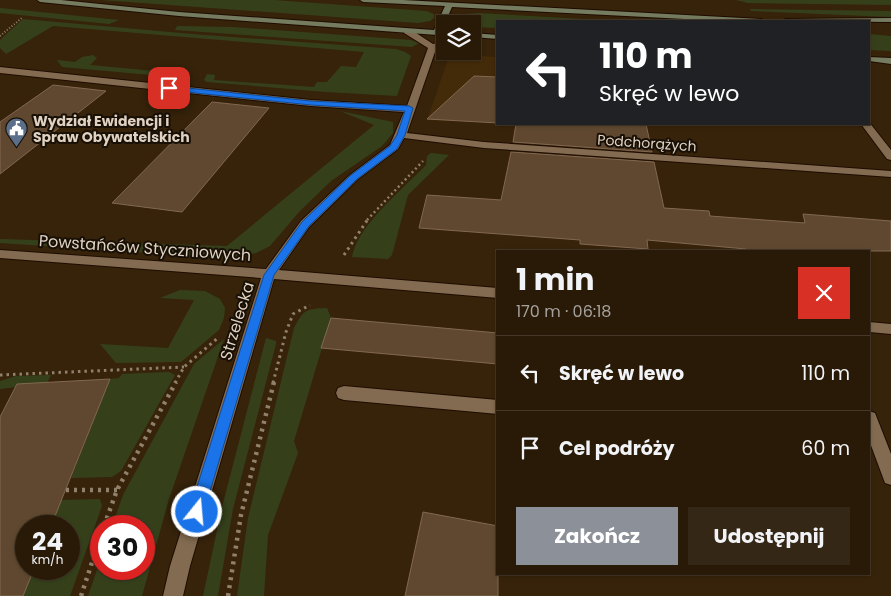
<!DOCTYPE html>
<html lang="pl">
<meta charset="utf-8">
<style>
body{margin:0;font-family:Poppins,sans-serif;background:#352716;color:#f1f3f6;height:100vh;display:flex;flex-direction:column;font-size:19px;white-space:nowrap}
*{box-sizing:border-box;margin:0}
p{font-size:16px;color:#a5a19c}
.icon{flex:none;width:28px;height:28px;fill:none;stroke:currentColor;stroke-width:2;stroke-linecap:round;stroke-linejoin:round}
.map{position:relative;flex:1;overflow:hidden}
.details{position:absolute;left:496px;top:250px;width:374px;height:325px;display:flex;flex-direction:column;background:#291a08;border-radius:0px;box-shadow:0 1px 4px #0004,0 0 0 1px #453829}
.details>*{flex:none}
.hud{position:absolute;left:496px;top:20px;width:374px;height:105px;border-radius:0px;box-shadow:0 1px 4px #0004,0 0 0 1px #453829;background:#202124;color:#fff;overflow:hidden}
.buttons{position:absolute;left:436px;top:15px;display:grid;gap:10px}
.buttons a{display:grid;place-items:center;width:45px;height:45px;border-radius:0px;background:#291a08;box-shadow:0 1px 4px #0004,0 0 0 1px #453829;font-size:25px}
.speed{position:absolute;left:15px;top:515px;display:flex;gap:10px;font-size:25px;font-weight:700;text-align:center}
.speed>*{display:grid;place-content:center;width:65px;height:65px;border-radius:50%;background:#291a08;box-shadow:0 1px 4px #0004,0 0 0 1px #453829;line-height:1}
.speed small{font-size:12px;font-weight:400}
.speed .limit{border:8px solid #d22;background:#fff;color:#111}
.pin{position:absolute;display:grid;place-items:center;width:42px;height:42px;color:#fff;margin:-21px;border-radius:10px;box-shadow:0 2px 8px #0006}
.me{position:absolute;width:55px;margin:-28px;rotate:17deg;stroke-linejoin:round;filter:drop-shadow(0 0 4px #0008)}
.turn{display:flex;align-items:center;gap:18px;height:105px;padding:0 20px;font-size:22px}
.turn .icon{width:65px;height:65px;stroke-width:2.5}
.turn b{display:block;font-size:35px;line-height:42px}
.round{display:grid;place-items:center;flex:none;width:52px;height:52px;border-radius:0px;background:#352716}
.headline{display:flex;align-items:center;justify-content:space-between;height:85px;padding:0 20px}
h1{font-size:30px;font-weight:700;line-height:38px}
.cta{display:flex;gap:10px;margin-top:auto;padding:10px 20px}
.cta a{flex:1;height:58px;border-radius:0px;background:#8c9099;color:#fff;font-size:20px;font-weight:700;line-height:58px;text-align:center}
.cta a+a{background:#352716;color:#f1f3f6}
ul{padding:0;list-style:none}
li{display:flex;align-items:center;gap:15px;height:75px;padding:0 20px;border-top:1px solid #453829}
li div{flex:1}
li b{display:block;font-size:19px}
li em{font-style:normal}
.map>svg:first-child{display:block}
</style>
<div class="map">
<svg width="891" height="596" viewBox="0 0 891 596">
<rect width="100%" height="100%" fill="#37230a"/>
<path fill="#432a09" d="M 450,54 L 497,57 L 497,123 L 427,120 Z"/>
<path fill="#35401b" d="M 101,0 L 274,0 L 426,11 L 434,14 L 434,18 L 430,21 L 418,23 Z
M 736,0 L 891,0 L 891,5 L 748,3 Z
M 0,8 L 119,20 L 109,24 L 0,13 Z
M 750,9 L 891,11 L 891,17 L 751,11 Z
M 477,13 L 620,21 L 498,21 L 497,28 L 473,27 L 472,24 L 459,22 L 459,17 L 467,14 Z
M 23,19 L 192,34 L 396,49 L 405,52 L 411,56 L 397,96 L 326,92 L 207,82 L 204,80 L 207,74 L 215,75 L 214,80 L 314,87 L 317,82 L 327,82 L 341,66 L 356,67 L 364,52 L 53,26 L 6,54 L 0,48 L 0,40 Z
M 177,26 L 233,27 L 411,40 L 419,43 L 412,47 L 175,30 Z
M 869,34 L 891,36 L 891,51 L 869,50 Z
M 93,55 L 97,58 L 90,65 L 165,72 L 170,68 L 173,71 L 170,75 L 162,76 L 62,67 L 57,60 L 75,62 L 82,57 Z
M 340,111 L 393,122 L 393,133 L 382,146 L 331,181 L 299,212 L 270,246 L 256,253 L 238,257 L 211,257 L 0,243 L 0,239 L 227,246 L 374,125 Z
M 431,153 L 449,155 L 408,195 L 392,255 L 388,259 L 352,257 C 357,226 404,188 426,165 L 427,156 Z
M 180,290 L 205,291 L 220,299 L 225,308 L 224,318 L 219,330 L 181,362 L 116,363 L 100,344 L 168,348 L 194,300 L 160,298 Z
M 327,308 L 331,318 L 294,441 L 298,453 L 268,535 L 264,596 L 237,596 L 248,518 L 294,328 C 304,309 306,309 327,308 Z
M 266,338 L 276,341 L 276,344 L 233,509 L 218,596 L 203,596 L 222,507 Z
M 224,339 L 169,499 L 142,596 L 88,596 L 101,558 L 101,569 L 144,569 L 144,526 L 112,526 L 123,495 L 194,364 Z
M 169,372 L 175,375 L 121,471 L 112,477 L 71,478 L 110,379 L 119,378 L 122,374 Z
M 51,375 L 47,383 L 0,389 L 0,381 L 16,376 Z
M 100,499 L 102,506 L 70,596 L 23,596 L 34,569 L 69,569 L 69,526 L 51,526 L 61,500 Z"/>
<path fill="#604830" stroke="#826850" d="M 474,76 L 498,77 L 498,123 L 427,119 Z
M 53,85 L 106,91 L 0,174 L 0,122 Z
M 212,102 L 269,108 L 182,212 L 112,203 Z
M 516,124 L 646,124 L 652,152 L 513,142 Z
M 511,152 L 654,162 L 664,208 L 709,211 L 710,216 L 805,223 L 803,214 L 891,221 L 891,251 L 745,251 L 746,249 L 647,240 L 648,249 L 580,244 L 580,240 L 419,228 L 427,195 L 501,200 Z
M 331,318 L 498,333 L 498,364 L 321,348 Z
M 110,379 L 51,526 L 26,526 L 26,569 L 34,569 L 23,596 L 0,596 L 0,417 L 17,384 Z
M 423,512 L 498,526 L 498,596 L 405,596 Z"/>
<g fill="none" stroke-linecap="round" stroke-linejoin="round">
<defs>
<path id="service" d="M 344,386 L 498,400 L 498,414 L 344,400 L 338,398 L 336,393 L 338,388 Z
M 869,411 L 875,413 L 891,454 L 891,485 L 885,483 L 869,440 Z"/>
<path id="minor" d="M 404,29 L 410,29 L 433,44 L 445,41 L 445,46 L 436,49 L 407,133 L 484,142 L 891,171 L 891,177 L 484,148 L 404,138 L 398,149 L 358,179 L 309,227 L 279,270 L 498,288 L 498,298 L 274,279 L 190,566 L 183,596 L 163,596 L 170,566 L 261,278 L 0,258 L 0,250 L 266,269 L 301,221 L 350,175 L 390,145 L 404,112 L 311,106 L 0,73 L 0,67 L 311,100 L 407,106 L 428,48 L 404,33 Z
M 869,122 L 891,150 L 891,160 L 887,159 L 861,124 L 869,124 Z
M 869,322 L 891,324 L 891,334 L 869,332 Z"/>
<path id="secondary" d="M 37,0 L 61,0 L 179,12 L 434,30 L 445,6 L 363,2 L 360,0 L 403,0 L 761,19 L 765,21 L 724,21 L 452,7 L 442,30 L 445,31 L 445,35 L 437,35 L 179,16 L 40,2 Z
M 891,18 L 891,22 L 782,21 L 786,19 Z
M 472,33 L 498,35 L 498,39 L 472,37 Z
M 869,57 L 891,58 L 891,64 L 869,61 Z"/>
</defs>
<use href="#service" stroke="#1e0c00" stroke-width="2"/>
<use href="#minor" stroke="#1e0c00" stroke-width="2"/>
<use href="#secondary" stroke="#1e0c00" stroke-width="2"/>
<path stroke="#90806c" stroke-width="2" stroke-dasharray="1 2" stroke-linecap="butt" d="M 0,36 L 23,17"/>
<path stroke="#90806c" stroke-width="2.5" stroke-dasharray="2 3" stroke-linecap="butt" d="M 367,220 L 423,161"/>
<path stroke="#90806c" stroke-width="3" stroke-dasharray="2.5 4" stroke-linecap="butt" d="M 344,255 L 368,219
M 0,375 L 184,367
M 175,383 L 184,367 L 219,337
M 273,383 L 286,332 L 293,314 L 310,305"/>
<path stroke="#90806c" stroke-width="4.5" stroke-dasharray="3 5" stroke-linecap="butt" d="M 66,490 L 117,490
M 104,526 L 117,490 L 176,382
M 81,596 L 101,535
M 228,596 L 241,515 L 274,382"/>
<use href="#service" fill="#826b50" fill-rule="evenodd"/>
<use href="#minor" fill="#826b50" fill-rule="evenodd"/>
<use href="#secondary" fill="#747b5f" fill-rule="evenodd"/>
</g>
<path fill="#1a73e8" stroke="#114b97" d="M 169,86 L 311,101 L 409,106 L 413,108 L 405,135 L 397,149 L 357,179 L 309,226 L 274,275 L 204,512 L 202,517 L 197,519 L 191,517 L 189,512 L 264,275 L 302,222 L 351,175 L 390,146 L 397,135 L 405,111 L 311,105 L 166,90 L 165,88 Z"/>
<defs>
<symbol id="civic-pin" viewBox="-11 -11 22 30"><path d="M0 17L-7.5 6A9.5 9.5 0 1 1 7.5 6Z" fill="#5c6f8a" stroke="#180f05"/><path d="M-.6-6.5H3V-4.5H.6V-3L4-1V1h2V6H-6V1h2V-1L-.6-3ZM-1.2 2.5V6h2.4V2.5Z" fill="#fff"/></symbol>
</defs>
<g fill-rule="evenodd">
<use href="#civic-pin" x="4" y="116" width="25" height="34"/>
</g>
<g text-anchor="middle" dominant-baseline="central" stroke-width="4" stroke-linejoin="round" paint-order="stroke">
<g font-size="14" font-weight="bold" fill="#dfd2c3" stroke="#180f05" text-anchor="start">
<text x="33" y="121">Wydział Ewidencji i<tspan x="33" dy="16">Spraw Obywatelskich</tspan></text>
</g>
<g font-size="14" fill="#dfd2c3" stroke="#180f05">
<text transform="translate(647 143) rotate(4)">Podchorążych</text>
</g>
<g font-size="16" fill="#dfd2c3" stroke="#180f05">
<text transform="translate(145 248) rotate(4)">Powstańców Styczniowych</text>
<text transform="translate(237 321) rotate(-73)">Strzelecka</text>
</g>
</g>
</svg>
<div class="buttons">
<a><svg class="icon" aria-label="layers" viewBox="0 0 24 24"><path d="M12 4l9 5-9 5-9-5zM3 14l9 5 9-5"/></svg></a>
</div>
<div class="speed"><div>24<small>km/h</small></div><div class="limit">30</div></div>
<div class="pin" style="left:169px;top:88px;background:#d93025"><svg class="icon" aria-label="arrive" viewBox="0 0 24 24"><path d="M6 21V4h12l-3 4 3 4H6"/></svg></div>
<svg class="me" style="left:197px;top:512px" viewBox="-20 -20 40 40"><circle r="17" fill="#1a73e8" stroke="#fff" stroke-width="3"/><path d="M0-11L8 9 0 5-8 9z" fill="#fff"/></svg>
<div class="hud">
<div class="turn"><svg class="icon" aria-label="left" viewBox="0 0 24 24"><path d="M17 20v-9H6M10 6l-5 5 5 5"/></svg><div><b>110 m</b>Skręć w lewo</div></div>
</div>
<section class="details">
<div class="headline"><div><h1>1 min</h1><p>170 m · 06:18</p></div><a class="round" style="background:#d93025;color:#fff"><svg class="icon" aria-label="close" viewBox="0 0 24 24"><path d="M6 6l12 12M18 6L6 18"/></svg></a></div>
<ul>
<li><svg class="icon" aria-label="left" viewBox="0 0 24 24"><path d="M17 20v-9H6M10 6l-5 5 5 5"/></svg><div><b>Skręć w lewo</b></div><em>110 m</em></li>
<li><svg class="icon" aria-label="arrive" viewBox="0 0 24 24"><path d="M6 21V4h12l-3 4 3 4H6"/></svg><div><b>Cel podróży</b></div><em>60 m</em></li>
</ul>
<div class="cta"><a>Zakończ</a><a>Udostępnij</a></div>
</section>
</div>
